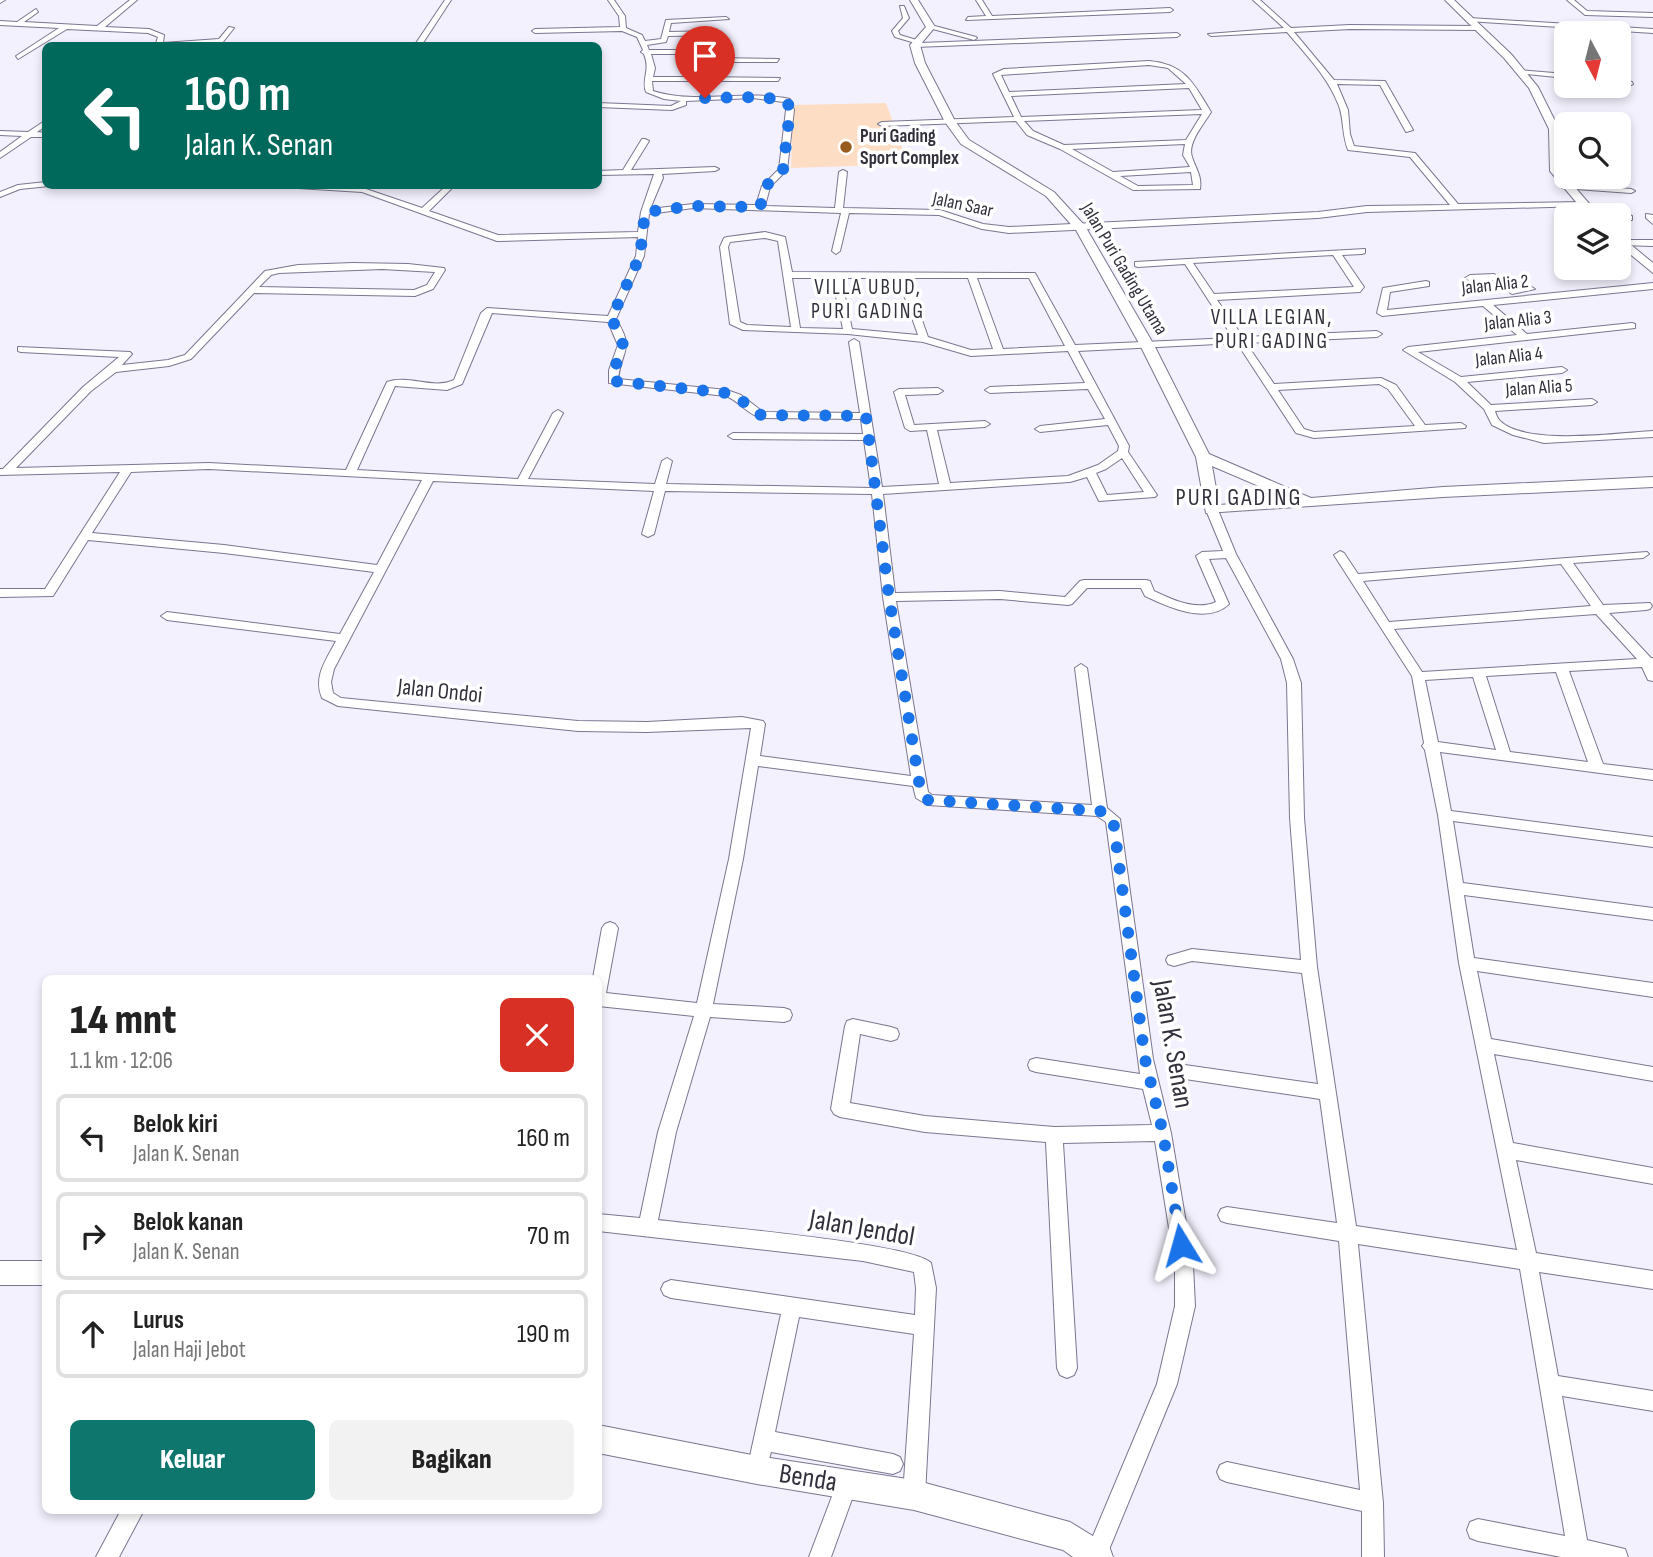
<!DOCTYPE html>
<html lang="id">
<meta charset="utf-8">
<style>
body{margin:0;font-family:"Sofia Sans Condensed",sans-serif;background:#f2f2f2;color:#222;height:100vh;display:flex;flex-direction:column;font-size:26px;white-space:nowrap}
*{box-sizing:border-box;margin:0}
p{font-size:23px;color:#767676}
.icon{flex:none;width:38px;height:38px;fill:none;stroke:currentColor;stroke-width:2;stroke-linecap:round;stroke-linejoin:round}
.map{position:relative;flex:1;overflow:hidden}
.sheet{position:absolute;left:42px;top:975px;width:560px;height:539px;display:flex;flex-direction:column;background:#fff;border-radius:10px;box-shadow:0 4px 10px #0003}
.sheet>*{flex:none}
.banner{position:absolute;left:42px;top:42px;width:560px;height:147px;border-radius:10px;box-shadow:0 4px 10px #0003;background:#00695c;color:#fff;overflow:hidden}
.needle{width:46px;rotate:173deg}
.controls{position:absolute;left:1554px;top:21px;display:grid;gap:14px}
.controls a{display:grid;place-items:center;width:77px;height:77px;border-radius:10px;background:#fff;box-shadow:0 4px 10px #0003;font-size:35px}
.pin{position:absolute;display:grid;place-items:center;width:60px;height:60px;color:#fff;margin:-72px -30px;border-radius:50% 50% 50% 0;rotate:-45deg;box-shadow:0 0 7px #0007}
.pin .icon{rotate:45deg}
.me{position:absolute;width:77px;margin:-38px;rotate:352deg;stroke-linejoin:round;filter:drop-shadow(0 0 5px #0008)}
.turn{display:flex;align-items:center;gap:24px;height:147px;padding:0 28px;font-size:32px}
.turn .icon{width:91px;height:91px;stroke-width:2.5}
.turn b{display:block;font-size:49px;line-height:60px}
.round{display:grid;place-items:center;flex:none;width:74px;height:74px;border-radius:10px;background:#f2f2f2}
.head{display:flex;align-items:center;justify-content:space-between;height:119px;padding:0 28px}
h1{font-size:42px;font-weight:800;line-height:52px}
.primary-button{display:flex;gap:14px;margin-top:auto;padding:14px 28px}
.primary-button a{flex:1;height:80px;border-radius:10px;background:#0f766e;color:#fff;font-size:28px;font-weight:800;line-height:80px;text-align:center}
.primary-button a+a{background:#f2f2f2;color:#222}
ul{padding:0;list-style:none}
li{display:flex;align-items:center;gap:21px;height:88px;margin:0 14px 10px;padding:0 14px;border:4px solid #e0e0e0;border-radius:10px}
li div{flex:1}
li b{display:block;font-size:26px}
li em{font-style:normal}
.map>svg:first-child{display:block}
</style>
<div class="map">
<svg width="1653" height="1557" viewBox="0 0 1653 1557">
<rect width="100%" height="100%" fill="#f3f1fd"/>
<path fill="#fddec5" d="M 886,103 L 908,164 L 791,168 L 793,105 Z"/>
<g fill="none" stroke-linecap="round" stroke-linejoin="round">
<defs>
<path id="minor" d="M 0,0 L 5,0 L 0,3 Z
M 130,0 L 137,0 L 105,27 L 149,29 L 164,35 L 163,43 L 219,39 L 229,27 L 234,28 L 223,42 L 155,46 L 158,37 L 148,33 L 67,29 L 18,59 L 16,56 L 59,28 L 0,25 L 0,21 L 17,22 L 36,9 L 38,12 L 24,22 L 97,26 Z
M 445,0 L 451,0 L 421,46 L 414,46 Z
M 608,0 L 614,0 L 625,16 L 626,28 L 642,35 L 645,41 L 661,39 L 666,20 L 726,17 L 729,19 L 671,23 L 669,32 L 717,31 L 720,33 L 717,35 L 668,36 L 666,42 L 647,45 L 649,50 L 706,50 L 714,40 L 717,42 L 711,52 L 716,58 L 779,59 L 777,62 L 714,62 L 706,54 L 651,54 L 655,68 L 653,77 L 687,77 L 692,66 L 695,64 L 698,66 L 694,77 L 780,78 L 778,81 L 652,81 L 653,91 C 698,105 744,89 790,99 L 794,110 L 787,170 L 770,187 L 765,206 L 835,208 L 839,172 L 843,170 L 847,172 L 843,208 L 940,210 L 983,224 L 1009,227 L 1318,212 L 1367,206 L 1450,205 L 1410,157 L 1348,150 C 1342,135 1344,120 1339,106 C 1328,77 1307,56 1287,32 L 1211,36 L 1208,34 L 1284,28 L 1253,0 L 1260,0 L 1291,28 L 1350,25 L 1478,26 L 1481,28 L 1478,30 L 1350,29 L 1294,32 L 1334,80 L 1385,81 L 1413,130 L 1406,132 L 1380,85 L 1337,84 L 1348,110 L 1350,134 L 1354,146 L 1415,153 L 1458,204 L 1582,202 L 1585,202 L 1585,206 L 1367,212 L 1318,218 L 1009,233 L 982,229 L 939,215 L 849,213 L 840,251 L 836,254 L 832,251 L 841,213 L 693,208 L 649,214 L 644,256 L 616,319 C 635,350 622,348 618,379 L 727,390 L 741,395 L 763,412 L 860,413 L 849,342 L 854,339 L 859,342 L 882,487 L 939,484 L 927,430 L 910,431 L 905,428 L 894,392 L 899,389 L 938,388 L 943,391 L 938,394 L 905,395 L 914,425 L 985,421 L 990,424 L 985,427 L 937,430 L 950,483 L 1068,476 L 1098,465 L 1118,451 L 1119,446 L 1108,425 L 1040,432 L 1035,429 L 1040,426 L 1105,419 L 1088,389 L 990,393 L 985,390 L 990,387 L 1085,383 L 1068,351 L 971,356 L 923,342 L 848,334 L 743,330 L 730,324 L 720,247 L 724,238 L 727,237 L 765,232 L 785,237 L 792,272 L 1035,273 L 1075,345 L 1233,338 L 1185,264 L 1138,267 L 1135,266 L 1135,262 L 1365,249 L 1365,253 L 1362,254 L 1342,255 L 1364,287 L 1360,292 L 1217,300 L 1243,337 L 1377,331 L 1382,334 L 1377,337 L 1246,343 L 1274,384 L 1381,378 L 1396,385 L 1425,425 L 1461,423 L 1466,426 L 1465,428 L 1314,438 L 1296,433 L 1237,343 L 1078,351 L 1129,446 L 1128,452 L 1157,495 L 1155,497 L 1099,501 L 1087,477 L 1070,482 L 883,494 L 895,593 L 1000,591 L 1065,597 L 1080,581 L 1084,580 L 1146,580 L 1150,581 L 1154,591 C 1173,600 1196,611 1216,602 L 1196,556 L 1202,552 L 1223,551 L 1206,510 L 1212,507 L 1218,510 L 1236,554 L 1293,659 L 1301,683 L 1304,818 L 1317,967 L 1356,1226 L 1517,1250 L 1459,963 L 1438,815 L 1425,750 L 1422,746 L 1424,743 L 1412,676 L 1334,555 L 1340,551 L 1344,553 L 1358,574 L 1647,552 L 1649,554 L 1643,558 L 1573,563 L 1603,605 L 1650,603 L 1652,606 L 1650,609 L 1646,610 L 1609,613 L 1651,658 L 1653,658 L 1653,681 L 1648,680 L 1642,667 L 1569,671 L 1603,764 L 1653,770 L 1653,780 L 1440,752 L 1451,811 L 1653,837 L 1653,847 L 1453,821 L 1463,883 L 1653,908 L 1653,920 L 1464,895 L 1474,958 L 1653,983 L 1653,997 L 1477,971 L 1491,1039 L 1653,1067 L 1653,1081 L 1494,1054 L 1513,1143 L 1653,1168 L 1653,1184 L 1516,1160 L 1536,1253 L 1653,1271 L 1653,1289 L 1539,1272 L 1558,1376 L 1653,1391 L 1653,1411 L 1562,1396 L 1587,1540 L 1625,1549 L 1628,1557 L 1561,1557 L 1478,1541 L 1470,1538 L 1467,1530 L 1470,1522 L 1478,1519 L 1565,1536 L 1520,1269 L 1358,1244 L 1383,1503 L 1384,1557 L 1362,1557 L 1362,1511 L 1227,1482 L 1220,1479 L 1217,1472 L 1220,1465 L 1227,1462 L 1360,1490 L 1339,1241 L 1227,1223 L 1221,1221 L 1218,1215 L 1221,1209 L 1227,1207 L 1337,1223 L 1320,1099 L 1185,1079 L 1179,1077 L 1177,1072 L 1179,1067 L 1185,1065 L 1318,1084 L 1302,973 L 1192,961 L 1174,966 L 1168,964 L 1166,960 L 1168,956 L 1192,949 L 1301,960 L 1290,818 L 1287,683 L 1281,659 L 1226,558 L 1209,559 L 1229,604 C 1207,625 1168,607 1145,596 L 1141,588 L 1087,588 L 1072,604 L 1068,605 L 1000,599 L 896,601 L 928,792 L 932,795 L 1092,805 L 1075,668 L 1081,664 L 1087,668 L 1107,808 L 1120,819 L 1153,1059 L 1171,1133 L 1193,1265 L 1195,1306 L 1177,1384 L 1106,1557 L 1086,1557 L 1085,1555 L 1157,1384 L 1175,1306 L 1175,1265 L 1155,1141 L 1063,1143 L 1077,1368 L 1074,1375 L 1067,1378 L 1060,1375 L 1057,1368 L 1046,1142 L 925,1132 L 840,1117 L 834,1114 L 831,1109 L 845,1026 L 847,1021 L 853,1019 L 891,1027 L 897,1029 L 899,1034 L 897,1039 L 891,1041 L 860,1034 L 850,1103 L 925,1116 L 1054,1127 L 1152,1125 L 1143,1089 L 1036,1072 L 1030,1070 L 1028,1065 L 1030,1060 L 1036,1058 L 1140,1074 L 1106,822 L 1097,816 L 928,805 L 916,798 L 913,786 L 758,766 L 743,859 L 713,1004 L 784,1008 L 790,1010 L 792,1015 L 790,1020 L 784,1022 L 710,1017 L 676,1132 L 658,1220 C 697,1225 914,1243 931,1263 L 936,1288 L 925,1495 L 921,1502 L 914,1506 L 907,1502 L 903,1495 L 914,1334 L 799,1317 L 775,1432 L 893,1454 L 900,1457 L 903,1464 L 900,1471 L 893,1474 L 771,1452 L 764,1477 L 757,1480 L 750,1477 L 747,1470 L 781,1314 L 671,1298 L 664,1295 L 661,1289 L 664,1283 L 671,1280 L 915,1315 L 916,1288 L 914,1272 L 863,1261 L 598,1231 L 598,1214 L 640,1218 L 658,1132 L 694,1016 L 598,1006 L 598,978 L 593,978 L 602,928 L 605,924 L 610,922 L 615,924 L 618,928 L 606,993 L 697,1003 L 729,859 L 751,728 L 647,732 L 578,731 L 338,706 L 322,698 C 313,677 326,660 336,641 L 167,620 L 161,616 L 167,612 L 340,634 L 374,572 L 224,553 L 88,540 L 53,596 L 0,597 L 0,589 L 45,589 L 120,472 L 0,475 L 0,469 L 3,469 L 83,387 L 119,357 L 21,352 L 18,351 L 18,347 L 130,352 L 132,354 L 122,365 L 168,360 L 185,355 L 265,271 L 298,265 L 353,263 L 408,264 L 444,268 L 445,270 L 433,289 L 415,296 L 254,293 L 191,359 L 169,366 L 116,372 L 91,391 L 16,468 L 209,463 L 346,470 L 387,382 C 409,374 433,390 454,380 L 481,313 L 487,308 L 608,316 L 636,256 L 638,237 L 497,241 L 362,192 L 298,188 L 294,186 L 363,188 L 422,208 L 446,186 L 454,186 L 429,211 L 498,235 L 638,232 L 641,212 L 654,174 L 598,175 L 598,171 L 623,170 L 642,139 L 645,139 L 649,141 L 631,170 L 715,167 L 719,169 L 715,171 L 662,174 L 663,178 L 650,209 L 693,204 L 756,205 L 762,186 L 779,169 L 786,110 L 784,102 L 753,98 L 686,101 L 686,105 L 672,110 L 598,107 L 598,103 L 671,106 L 681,101 L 664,99 L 646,92 C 641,79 651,71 644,54 L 641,52 L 643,50 L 637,37 L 622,31 L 535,33 L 532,31 L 535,29 L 620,27 L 619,16 ZM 765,238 L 778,241 L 791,327 L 747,325 L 740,322 L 728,247 L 730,242 ZM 1333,255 L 1354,287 L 1214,294 L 1193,263 ZM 382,269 L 435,272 L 427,285 L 414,290 L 259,287 L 271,275 L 279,273 ZM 792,278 L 832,278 L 843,329 L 800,328 ZM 841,278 L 898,278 L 918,335 L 852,329 ZM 907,278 L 968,278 L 993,349 L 971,350 L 928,337 ZM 977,278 L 1029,278 L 1065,346 L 1003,349 ZM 492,313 L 608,322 L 618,345 L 609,370 L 609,383 L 726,396 C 739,401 747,414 761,418 L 861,419 L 863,434 L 733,433 L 728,436 L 733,439 L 864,440 L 871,488 L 666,484 L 672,461 L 667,458 L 662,461 L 655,484 L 528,479 L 563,413 L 558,410 L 553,413 L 518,479 L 357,470 L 395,386 L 447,390 L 462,384 ZM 1379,384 L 1388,389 L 1415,426 L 1314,432 L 1304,429 L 1278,390 ZM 1122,458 L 1144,492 L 1107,495 L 1096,473 L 1106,469 ZM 209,469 L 422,480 L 377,565 L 224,545 L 92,533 L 131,472 ZM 433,481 L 654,491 L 642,534 L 648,537 L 654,534 L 665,491 L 872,494 L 883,597 L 911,776 L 760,756 L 765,724 L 763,721 L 742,717 L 647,722 L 578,721 L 341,698 L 333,693 L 331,682 L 334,669 ZM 1561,564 L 1591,606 L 1389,622 L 1363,581 ZM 1596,614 L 1637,659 L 1422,672 L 1394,629 ZM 1556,672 L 1588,762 L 1510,752 L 1486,676 ZM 1473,677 L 1496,750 L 1438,742 L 1425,680 Z
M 976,0 L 982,0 L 992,16 L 1170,8 L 1173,10 L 1170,12 L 966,20 L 968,17 L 986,16 Z
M 1567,0 L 1574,0 L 1587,11 L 1653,13 L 1653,17 L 1585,15 Z
M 900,6 L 904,6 L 909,18 L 898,31 L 900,35 L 920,41 L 921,43 L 1177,33 L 1180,35 L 1177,37 L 915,47 L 912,45 L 915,43 L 895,37 L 892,31 L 903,18 Z
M 1469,18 L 1653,29 L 1653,33 L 1467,21 Z
M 931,25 L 976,37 L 977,38 L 974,40 L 929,28 Z
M 1149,61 C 1185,64 1194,84 1211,112 C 1204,124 1187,143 1192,157 C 1196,169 1202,176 1200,189 L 1133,190 L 1060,149 L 1027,135 L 1016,121 L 882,126 L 878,124 L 882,122 L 1014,117 L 993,74 L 1004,69 ZM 1149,65 L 1168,68 L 1186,84 L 1009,92 L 1001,75 ZM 1189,88 L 1202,110 L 1021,117 L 1011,96 ZM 1202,114 L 1186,140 L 1064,145 L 1033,131 L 1024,121 ZM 1185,144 L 1183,155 L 1190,167 L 1113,172 L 1072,149 ZM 1191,172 L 1193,185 L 1138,186 L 1120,176 Z
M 1519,70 L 1566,74 L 1566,78 L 1517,73 Z
M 1619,78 L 1632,82 L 1633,84 L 1629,86 L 1619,82 Z
M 46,120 L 46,126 L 37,132 L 46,133 L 46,137 L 31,137 L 0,158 L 0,152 L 22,136 L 0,135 L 0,131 L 28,132 Z
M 46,182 L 46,186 L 49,186 L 20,189 L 0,197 L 0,192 L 18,185 Z
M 1565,184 L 1631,189 L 1635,191 L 1631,193 L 1562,188 L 1561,186 Z
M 1646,214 L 1653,215 L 1653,224 L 1646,218 Z
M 1629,215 L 1632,216 L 1632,220 L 1619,220 L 1619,216 Z
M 1624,240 L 1653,240 L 1653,246 L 1621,245 L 1621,241 Z
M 1494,274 L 1514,288 L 1530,286 L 1535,289 L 1512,294 L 1492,280 L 1470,281 L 1465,278 L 1470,275 Z
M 1426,281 L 1429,282 L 1429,286 L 1390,292 L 1387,310 L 1653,283 L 1653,289 L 1493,305 L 1527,334 L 1632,323 L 1635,324 L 1635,328 L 1418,352 L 1461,377 L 1562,367 L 1567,370 L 1562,373 L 1467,382 L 1491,405 L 1592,399 L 1597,402 L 1592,405 L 1495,411 C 1496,414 1497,418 1500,421 C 1526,446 1618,433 1653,431 L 1653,437 L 1544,443 L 1513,435 L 1492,425 L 1484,409 L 1455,382 L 1403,350 L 1408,347 L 1517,335 L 1483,306 L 1382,316 L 1377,313 L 1383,288 Z
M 846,1474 L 853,1478 L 857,1485 L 831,1557 L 809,1557 L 839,1478 Z
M 121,1510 L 144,1510 L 119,1557 L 96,1557 Z"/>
<path id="tertiary" d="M 910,0 L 918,0 L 935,27 L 920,45 L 925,63 L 955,121 L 969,140 L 1054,192 L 1085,226 L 1154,345 L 1209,454 L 1311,498 L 1443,487 L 1653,477 L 1653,487 L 1443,497 L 1206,513 L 1196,457 L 1140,345 L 1076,230 L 1046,196 L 961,144 L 945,122 L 915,63 L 910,45 L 926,27 ZM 1212,466 L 1289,499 L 1219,505 Z
M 1445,0 L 1454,0 L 1511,54 L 1538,87 L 1559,129 L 1560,170 L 1599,215 L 1587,215 L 1550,171 L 1549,129 L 1529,88 L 1504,58 Z
M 1619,235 L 1653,263 L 1653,273 L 1619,245 Z
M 0,1261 L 46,1261 L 46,1285 L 0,1285 Z
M 598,1425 L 757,1456 L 914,1480 L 1070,1522 L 1109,1546 L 1113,1557 L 1073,1557 L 1063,1550 L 914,1510 L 757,1484 L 598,1453 Z"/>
</defs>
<use href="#minor" stroke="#7c7590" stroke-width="2"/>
<use href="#tertiary" stroke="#7c7590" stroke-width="2"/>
<use href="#minor" fill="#fff" fill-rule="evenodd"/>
<use href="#tertiary" fill="#fff" fill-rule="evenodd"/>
</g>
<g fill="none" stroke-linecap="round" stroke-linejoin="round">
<path stroke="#1a73e8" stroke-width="12" stroke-dasharray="0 21.6" d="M 705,98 L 762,97 L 787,101 L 790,110 L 783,170 L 766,186 L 760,207 L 693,206 L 645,212 L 640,256 L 611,319 C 635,356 615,347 613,381 L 727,393 C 745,397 746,410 761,415 L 866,416 L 889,597 L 921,794 L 928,800 L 1100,811 L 1113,819 L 1145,1059 L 1163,1133 L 1181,1245"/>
</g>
<circle fill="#985b1e" stroke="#fff" stroke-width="2.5" cx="846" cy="147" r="7"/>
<g text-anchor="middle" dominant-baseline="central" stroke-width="7" stroke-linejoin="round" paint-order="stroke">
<g font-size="19" font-weight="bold" fill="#33303c" stroke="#fff" text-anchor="start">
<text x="860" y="136">Puri Gading<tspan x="860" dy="22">Sport Complex</tspan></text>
</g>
<g font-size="19" fill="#33303c" stroke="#fff">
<text transform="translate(963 205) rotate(12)">Jalan Saar</text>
<text transform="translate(1124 269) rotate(59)">Jalan Puri Gading Utama</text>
<text transform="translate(1495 285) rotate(-6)">Jalan Alia 2</text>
<text transform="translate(1518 321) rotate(-6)">Jalan Alia 3</text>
<text transform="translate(1509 357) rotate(-6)">Jalan Alia 4</text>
<text transform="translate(1539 388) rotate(-4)">Jalan Alia 5</text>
</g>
<g font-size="21" letter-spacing="2" fill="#33303c" stroke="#fff">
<text x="868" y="287">VILLA UBUD,<tspan x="868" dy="24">PURI GADING</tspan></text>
<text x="1272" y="317">VILLA LEGIAN,<tspan x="1272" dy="24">PURI GADING</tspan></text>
</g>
<g font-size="23" fill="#33303c" stroke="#fff">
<text transform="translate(440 691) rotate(6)">Jalan Ondoi</text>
</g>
<g font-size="24" letter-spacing="2" fill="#33303c" stroke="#fff">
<text x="1239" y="497">PURI GADING</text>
</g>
<g font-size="28" fill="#33303c" stroke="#fff">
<text transform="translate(1173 1044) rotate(80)">Jalan K. Senan</text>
<text transform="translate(862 1228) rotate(10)">Jalan Jendol</text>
<text transform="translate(808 1478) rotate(9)">Benda</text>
</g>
</g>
</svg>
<div class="controls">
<a><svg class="needle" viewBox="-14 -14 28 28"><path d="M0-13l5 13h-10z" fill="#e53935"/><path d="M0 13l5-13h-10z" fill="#767676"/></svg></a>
<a><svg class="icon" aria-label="search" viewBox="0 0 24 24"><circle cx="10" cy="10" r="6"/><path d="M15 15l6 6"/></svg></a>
<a><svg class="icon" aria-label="layers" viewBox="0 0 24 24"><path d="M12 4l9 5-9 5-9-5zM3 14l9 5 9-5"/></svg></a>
</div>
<div class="pin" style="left:705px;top:98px;background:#d93025"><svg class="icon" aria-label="arrive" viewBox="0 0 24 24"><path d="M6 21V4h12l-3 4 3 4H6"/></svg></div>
<svg class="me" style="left:1181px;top:1245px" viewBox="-20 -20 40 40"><path d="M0-17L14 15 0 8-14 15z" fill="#1a73e8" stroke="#fff" stroke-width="4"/></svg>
<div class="banner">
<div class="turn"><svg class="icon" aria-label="left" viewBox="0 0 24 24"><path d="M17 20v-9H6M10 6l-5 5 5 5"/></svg><div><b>160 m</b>Jalan K. Senan</div></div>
</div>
<section class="sheet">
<div class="head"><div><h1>14 mnt</h1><p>1.1 km · 12:06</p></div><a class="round" style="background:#d93025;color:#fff"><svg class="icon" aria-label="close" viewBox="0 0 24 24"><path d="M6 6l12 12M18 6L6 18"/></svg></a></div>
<ul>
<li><svg class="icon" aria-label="left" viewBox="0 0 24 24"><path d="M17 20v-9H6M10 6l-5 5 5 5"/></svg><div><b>Belok kiri</b><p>Jalan K. Senan</p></div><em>160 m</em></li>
<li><svg class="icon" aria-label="right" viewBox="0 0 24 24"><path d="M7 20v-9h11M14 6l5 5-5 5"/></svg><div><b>Belok kanan</b><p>Jalan K. Senan</p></div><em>70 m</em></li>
<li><svg class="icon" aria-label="ahead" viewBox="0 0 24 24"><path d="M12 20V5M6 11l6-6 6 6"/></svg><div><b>Lurus</b><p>Jalan Haji Jebot</p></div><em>190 m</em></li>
</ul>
<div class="primary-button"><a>Keluar</a><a>Bagikan</a></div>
</section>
</div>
